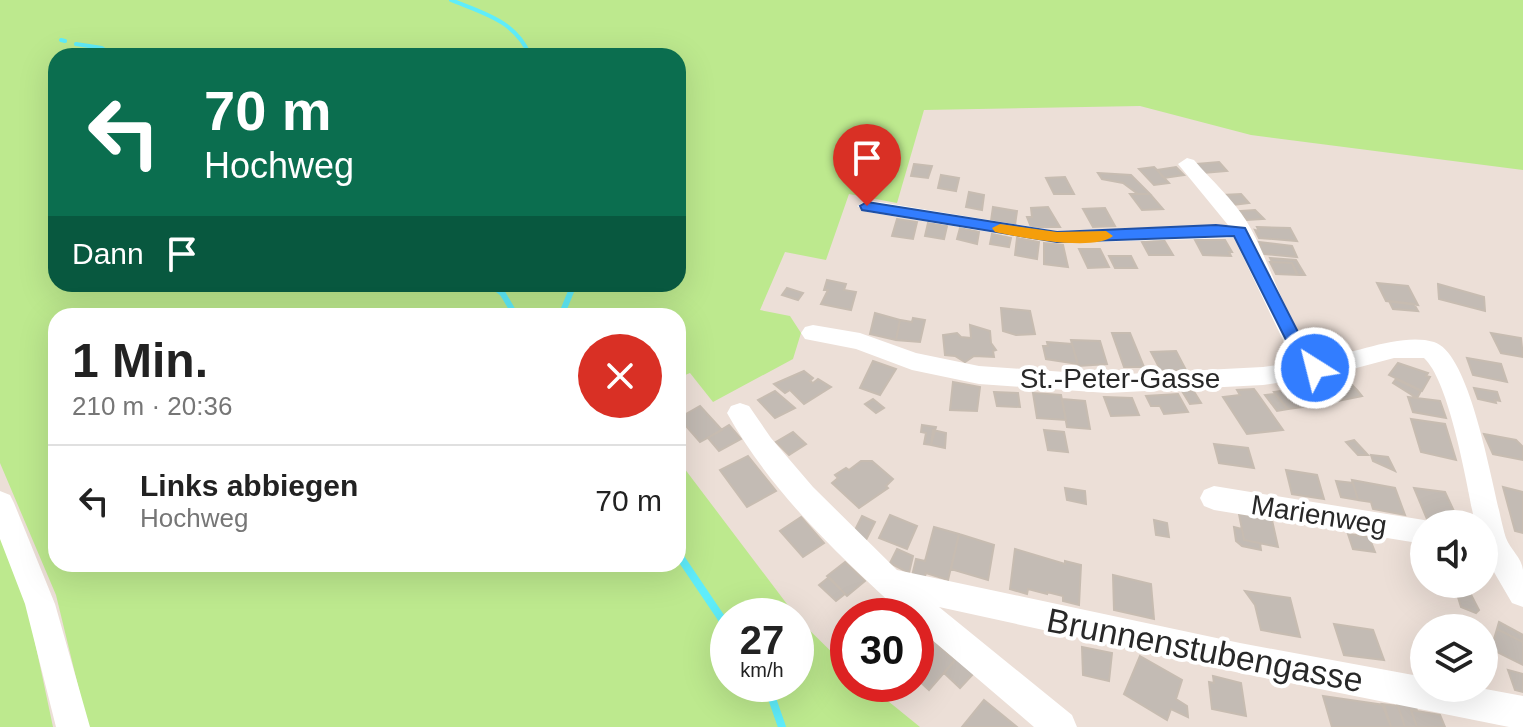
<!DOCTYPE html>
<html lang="de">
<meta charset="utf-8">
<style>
body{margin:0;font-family:Arial,sans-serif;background:#f6f6f6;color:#222;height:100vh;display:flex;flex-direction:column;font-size:30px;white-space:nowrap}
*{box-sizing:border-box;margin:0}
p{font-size:26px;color:#767676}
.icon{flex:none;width:44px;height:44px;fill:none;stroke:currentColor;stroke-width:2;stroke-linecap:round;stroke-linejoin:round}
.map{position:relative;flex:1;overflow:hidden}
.side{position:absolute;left:48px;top:308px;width:638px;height:264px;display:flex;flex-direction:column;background:#fff;border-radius:24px;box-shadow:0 8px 32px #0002}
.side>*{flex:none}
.guide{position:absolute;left:48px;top:48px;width:638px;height:244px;border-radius:24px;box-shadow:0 8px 32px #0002;background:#0b6e4f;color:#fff;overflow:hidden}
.fabs{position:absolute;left:1410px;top:510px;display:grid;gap:16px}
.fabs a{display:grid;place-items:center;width:88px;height:88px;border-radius:50%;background:#fff;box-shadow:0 8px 32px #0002;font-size:40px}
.speed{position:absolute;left:710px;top:598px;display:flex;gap:16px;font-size:40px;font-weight:700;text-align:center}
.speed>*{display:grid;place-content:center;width:104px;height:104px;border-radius:50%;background:#fff;box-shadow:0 8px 32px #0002;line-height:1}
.speed small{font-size:20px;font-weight:400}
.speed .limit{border:12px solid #d22;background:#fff;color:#111}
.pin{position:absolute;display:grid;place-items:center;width:68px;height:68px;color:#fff;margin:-82px -34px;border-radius:50% 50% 50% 0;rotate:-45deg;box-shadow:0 0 8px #0007}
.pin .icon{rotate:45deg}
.me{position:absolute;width:88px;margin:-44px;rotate:324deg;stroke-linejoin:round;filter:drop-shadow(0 0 6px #0008)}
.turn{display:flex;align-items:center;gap:28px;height:168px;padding:0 24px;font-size:36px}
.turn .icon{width:104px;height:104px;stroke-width:2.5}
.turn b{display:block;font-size:56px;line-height:68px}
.then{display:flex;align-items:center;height:76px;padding:0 24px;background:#0003;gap:16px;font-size:30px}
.round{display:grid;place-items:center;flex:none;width:84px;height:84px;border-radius:42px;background:#f6f6f6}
.headline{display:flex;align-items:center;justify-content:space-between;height:136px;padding:0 24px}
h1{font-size:48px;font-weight:600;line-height:60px}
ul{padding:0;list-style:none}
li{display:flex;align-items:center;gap:24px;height:112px;padding:0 24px;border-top:2px solid #e0e0e0}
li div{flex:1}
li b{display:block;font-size:30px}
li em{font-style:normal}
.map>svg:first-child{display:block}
</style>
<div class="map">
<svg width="1523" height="727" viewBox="0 0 1523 727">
<rect width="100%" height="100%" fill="#ecdfd7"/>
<path fill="#bde98e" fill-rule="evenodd" d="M 0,0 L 1523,0 L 1523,170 L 1251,135 L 1140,106 L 924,110 L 897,203 L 849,194 L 826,260 L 785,252 L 760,310 L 790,316 L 801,333 L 793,359 L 713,402 L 690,373 L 678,378 L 678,316 L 56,316 L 56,564 L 678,564 L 678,460 L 796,616 L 728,616 L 728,684 L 796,684 L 796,617 L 848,668 L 848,684 L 867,684 L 920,727 L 88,727 L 56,595 L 0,463 ZM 56,56 L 678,56 L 678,284 L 56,284 Z
M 0,520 L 18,562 L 53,727 L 0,727 Z"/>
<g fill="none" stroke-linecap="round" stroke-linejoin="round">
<path stroke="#5fedfa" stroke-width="4" d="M 451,0 C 483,13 516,21 530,56
M 61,40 L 65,41
M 76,44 L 102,48 L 113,56"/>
<path stroke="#5fedfa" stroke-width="6" d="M 491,284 L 503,294 L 516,316
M 561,316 L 574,284"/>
<path stroke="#5fedfa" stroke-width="8" d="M 678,554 L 728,628
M 767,684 L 782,727"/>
</g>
<path fill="#c3bbb4" stroke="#c7bcb1" stroke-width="2" d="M 1219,162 L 1227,171 L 1203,173 L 1195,164 Z
M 914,164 L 932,166 L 928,178 L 911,176 Z
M 1154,167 L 1157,170 L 1169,183 L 1154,185 L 1139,169 Z
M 1176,167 L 1184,175 L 1164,178 L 1157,170 Z
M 1098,173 L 1131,175 L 1150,194 L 1138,194 L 1123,183 L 1102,179 Z
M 941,175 L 959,178 L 956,191 L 938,188 Z
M 1065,177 L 1074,194 L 1054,194 L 1046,178 Z
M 969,192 L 984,195 L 982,210 L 966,207 Z
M 1130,194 L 1150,194 L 1163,209 L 1142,210 Z
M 1241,194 L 1249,203 L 1233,205 L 1224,195 Z
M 993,207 L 1017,211 L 1015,225 L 991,221 Z
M 1048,207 L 1060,227 L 1031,227 L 1027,217 L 1032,217 L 1031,208 Z
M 1105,208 L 1115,226 L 1093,227 L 1083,209 Z
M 1255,210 L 1264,219 L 1247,220 L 1239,211 Z
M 897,219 L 917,222 L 913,239 L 892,236 Z
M 928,223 L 947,226 L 944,239 L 925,236 Z
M 1257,227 L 1290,228 L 1297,241 L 1259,238 L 1255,230 L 1259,231 Z
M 960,228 L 979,232 L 977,244 L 957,239 Z
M 992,234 L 1011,238 L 1009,247 L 990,244 Z
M 1017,238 L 1039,242 L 1037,259 L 1015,255 Z
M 1164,240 L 1173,255 L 1149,255 L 1142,242 Z
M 1195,240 L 1225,240 L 1232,252 L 1229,252 L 1231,256 L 1203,255 Z
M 1259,242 L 1292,246 L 1297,257 L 1264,254 L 1257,245 L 1261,246 Z
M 1044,243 L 1063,245 L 1068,267 L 1044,264 Z
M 1079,249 L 1100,249 L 1109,267 L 1088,268 Z
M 1109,256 L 1131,256 L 1137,268 L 1115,268 Z
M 1270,258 L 1296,260 L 1305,275 L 1297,275 L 1292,263 L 1272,262 Z
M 1270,262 L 1292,263 L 1298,275 L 1276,274 Z
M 827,280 L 846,284 L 844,290 L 856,292 L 851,310 L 821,304 L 828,290 L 824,290 Z
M 1377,283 L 1408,286 L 1418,305 L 1386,301 Z
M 1438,284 L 1484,297 L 1485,311 L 1439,299 Z
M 787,288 L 803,293 L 798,300 L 782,295 Z
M 1389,301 L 1414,304 L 1418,311 L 1393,309 Z
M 1001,308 L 1030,311 L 1035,334 L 1016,335 L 1003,331 Z
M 875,313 L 900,320 L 896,340 L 870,334 Z
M 913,318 L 925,320 L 920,342 L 896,340 L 900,320 L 912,322 Z
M 970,325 L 990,331 L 991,343 L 996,350 L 993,351 L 994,357 L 974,356 L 965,362 L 955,356 L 945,355 L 943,335 L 957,333 L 961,337 L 971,338 Z
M 1112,333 L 1130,333 L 1144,367 L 1124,367 Z
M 1491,333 L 1521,338 L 1523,357 L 1501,353 Z
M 1071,340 L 1100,341 L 1107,364 L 1078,366 Z
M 1047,342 L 1072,344 L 1078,364 L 1046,359 L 1043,346 L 1048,346 Z
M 1176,351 L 1186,370 L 1161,371 L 1151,352 Z
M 1467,358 L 1501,364 L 1507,382 L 1473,375 Z
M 873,361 L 896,369 L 880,395 L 860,388 Z
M 1398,363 L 1428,373 L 1426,376 L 1430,377 L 1422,391 L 1389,375 Z
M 804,371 L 813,378 L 810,381 L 813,383 L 818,379 L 831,387 L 804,404 L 790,390 L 785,393 L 774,384 Z
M 1345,378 L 1357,390 L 1362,396 L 1338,401 L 1321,382 Z
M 1396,379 L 1421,391 L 1417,398 L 1393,383 Z
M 953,382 L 980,387 L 977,411 L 950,410 Z
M 1302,388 L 1311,406 L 1288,409 L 1274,392 Z
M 1474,388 L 1497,392 L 1500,401 L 1495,400 L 1496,403 L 1478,399 Z
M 1254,389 L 1257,393 L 1283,430 L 1247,434 L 1223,397 L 1240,395 L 1237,390 Z
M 1193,390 L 1201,403 L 1190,404 L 1182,391 Z
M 775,391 L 795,408 L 775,418 L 758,400 Z
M 994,392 L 1018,393 L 1020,407 L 997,406 Z
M 1033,393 L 1061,395 L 1066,420 L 1037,418 Z
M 1178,394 L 1188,412 L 1164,414 L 1160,406 L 1151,406 L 1146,396 Z
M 1275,394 L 1288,409 L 1277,411 L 1265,395 Z
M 1104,397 L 1132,398 L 1139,415 L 1111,416 Z
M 1408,397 L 1440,401 L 1446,418 L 1413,412 Z
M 873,399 L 884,408 L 876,413 L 865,404 Z
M 1062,399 L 1085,401 L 1090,429 L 1067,427 Z
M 700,406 L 722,430 L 700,442 L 679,418 Z
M 1411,419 L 1445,424 L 1456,460 L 1421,452 Z
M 729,425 L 741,439 L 719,451 L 708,438 Z
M 922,425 L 936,427 L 931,445 L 924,444 L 926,433 L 921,432 Z
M 933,430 L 946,433 L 945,448 L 931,445 Z
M 1044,430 L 1064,432 L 1068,452 L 1048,450 Z
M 793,432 L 806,444 L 789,455 L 776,442 Z
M 1484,434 L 1516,440 L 1523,447 L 1523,460 L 1493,454 Z
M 1354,440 L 1368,455 L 1358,455 L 1346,442 Z
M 1214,444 L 1248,448 L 1254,468 L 1219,463 Z
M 1371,455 L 1388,457 L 1395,471 L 1373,461 Z
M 748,456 L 776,491 L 747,507 L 720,470 Z
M 861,461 L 872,461 L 893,479 L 886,486 L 888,488 L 859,508 L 832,483 L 838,478 L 835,475 L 846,468 L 849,470 Z
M 1286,470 L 1317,475 L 1324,499 L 1292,494 Z
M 1352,480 L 1395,488 L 1405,515 L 1373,509 L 1371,502 L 1358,500 Z
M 1336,481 L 1353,483 L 1358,500 L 1341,497 Z
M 1503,487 L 1523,492 L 1523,533 L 1515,531 Z
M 1065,488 L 1085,491 L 1086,504 L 1067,500 Z
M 1414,488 L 1445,492 L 1460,524 L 1427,519 Z
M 1239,514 L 1272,520 L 1278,547 L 1244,540 Z
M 890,515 L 917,526 L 907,549 L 879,538 Z
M 862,516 L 875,522 L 866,540 L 853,534 Z
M 801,517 L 824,543 L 803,557 L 780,531 Z
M 1154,520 L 1167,523 L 1169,537 L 1156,535 Z
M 934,527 L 959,534 L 948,580 L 926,573 L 924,579 L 912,576 L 916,559 L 925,561 Z
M 1234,527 L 1242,529 L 1244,540 L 1260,543 L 1261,550 L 1242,546 L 1236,541 Z
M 959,534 L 994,545 L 988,580 L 951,569 Z
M 1348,534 L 1369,537 L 1375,552 L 1353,549 Z
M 897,549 L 913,556 L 909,573 L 890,563 Z
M 1015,549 L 1065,564 L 1065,561 L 1081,565 L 1079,605 L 1063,601 L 1063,596 L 1047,592 L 1047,594 L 1028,589 L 1027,594 L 1010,589 Z
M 845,562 L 865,581 L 847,596 L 827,576 Z
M 1113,575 L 1151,584 L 1154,619 L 1114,610 Z
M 829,577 L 845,594 L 836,601 L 819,585 Z
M 1454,584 L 1479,584 L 1479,587 L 1466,585 L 1479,610 L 1476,613 L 1461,607 Z
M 1245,591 L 1290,598 L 1300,637 L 1261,630 L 1255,605 Z
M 1499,622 L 1523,635 L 1523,642 L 1497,629 Z
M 1334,624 L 1373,630 L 1384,660 L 1344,655 Z
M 916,628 L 955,660 L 929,690 L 916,678 Z
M 1497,629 L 1523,642 L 1523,665 L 1491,649 Z
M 1082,647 L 1112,653 L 1109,681 L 1083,675 Z
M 1140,656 L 1182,680 L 1176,699 L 1187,706 L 1188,717 L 1171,709 L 1167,720 L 1124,694 Z
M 957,658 L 974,673 L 960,688 L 944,673 Z
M 1508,670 L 1523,674 L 1523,692 L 1515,690 Z
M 1213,676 L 1241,683 L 1246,716 L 1212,709 L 1209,682 L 1214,683 Z
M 1323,696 L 1384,705 L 1391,727 L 1332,727 Z
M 984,700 L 1017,727 L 962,727 Z
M 1397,703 L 1416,706 L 1417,711 L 1411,710 L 1417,727 L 1405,727 Z
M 1382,704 L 1398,706 L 1405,727 L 1391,727 Z
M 1411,710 L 1440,715 L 1445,727 L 1417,727 Z"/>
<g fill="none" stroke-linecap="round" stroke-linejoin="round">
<path fill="#fff" fill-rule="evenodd" d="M 1187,158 L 1194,160 C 1211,180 1233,199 1247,222 C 1271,261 1286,328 1320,359 C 1353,354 1402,332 1434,342 C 1473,354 1494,500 1506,538 C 1510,549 1522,558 1523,570 C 1523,582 1523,595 1523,607 L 1512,603 L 1484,555 L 1484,524 L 1475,524 C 1467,486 1450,382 1424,358 L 1394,358 L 1330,375 L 1263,385 L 1107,393 L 979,384 L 912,370 L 856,349 L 805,339 L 801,333 L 805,327 L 813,325 L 860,333 L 916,353 L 979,366 L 1107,375 L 1263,367 L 1294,363 L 1234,238 L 1057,243 L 867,212 L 857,206 L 867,200 L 1057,231 L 1228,225 L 1178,164 Z
M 740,403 L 749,406 L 771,438 L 813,487 L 897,570 L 1240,643 L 1424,677 L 1424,688 L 1480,688 L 1523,696 L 1523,727 L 1509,727 L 1240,673 L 939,607 L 1072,715 L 1077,727 L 1034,727 L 916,626 L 916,616 L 905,616 C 840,557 770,491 727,413 L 731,406 Z
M 1214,486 L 1424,520 L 1434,524 L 1424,524 L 1424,544 L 1214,510 L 1204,506 L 1200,498 L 1204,490 Z
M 0,491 L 10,495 L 14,503 L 55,604 L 90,727 L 56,727 L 25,604 L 0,539 Z"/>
</g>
<path fill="#327dff" stroke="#2051a6" stroke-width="2" d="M 867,202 L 1057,232 L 1216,225 L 1245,228 L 1300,336 L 1324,368 L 1315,375 L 1308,373 L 1296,360 L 1234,236 L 1057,242 L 862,210 L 860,206 Z"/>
<path fill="#f59e0b" d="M 1000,224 L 1057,232 L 1106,231 L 1113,236 C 1095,252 1018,237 995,232 L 992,228 Z"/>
<g text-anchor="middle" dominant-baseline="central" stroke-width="8" stroke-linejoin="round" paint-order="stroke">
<g font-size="28" fill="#282828" stroke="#fff">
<text x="1120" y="378">St.-Peter-Gasse</text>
<text transform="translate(1319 515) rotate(9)">Marienweg</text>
</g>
<g font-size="34" fill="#282828" stroke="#fff">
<text transform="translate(1205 650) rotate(11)">Brunnenstubengasse</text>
</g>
</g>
</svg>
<div class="fabs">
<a><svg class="icon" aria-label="sound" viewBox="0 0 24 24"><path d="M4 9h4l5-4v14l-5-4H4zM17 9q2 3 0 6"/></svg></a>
<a><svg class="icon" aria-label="layers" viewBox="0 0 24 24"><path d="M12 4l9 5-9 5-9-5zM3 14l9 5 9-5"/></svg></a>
</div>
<div class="speed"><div>27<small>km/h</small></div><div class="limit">30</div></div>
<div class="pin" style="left:867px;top:206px;background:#d93025"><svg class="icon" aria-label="arrive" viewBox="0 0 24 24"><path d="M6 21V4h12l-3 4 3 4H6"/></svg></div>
<svg class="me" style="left:1315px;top:368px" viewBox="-20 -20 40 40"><circle r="17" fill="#327dff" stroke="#fff" stroke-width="3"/><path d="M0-11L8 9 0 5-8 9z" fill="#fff"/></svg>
<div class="guide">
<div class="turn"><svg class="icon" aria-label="left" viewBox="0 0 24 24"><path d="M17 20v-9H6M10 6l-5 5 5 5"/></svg><div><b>70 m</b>Hochweg</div></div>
<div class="then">Dann<svg class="icon" aria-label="arrive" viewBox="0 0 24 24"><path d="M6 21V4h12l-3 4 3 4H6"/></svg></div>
</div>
<section class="side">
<div class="headline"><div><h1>1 Min.</h1><p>210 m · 20:36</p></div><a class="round" style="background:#d93025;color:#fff"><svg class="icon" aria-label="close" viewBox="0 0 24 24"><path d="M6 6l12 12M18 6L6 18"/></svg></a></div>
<ul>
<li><svg class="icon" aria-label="left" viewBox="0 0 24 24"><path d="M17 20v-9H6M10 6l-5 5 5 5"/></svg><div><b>Links abbiegen</b><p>Hochweg</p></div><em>70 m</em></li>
</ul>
</section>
</div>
